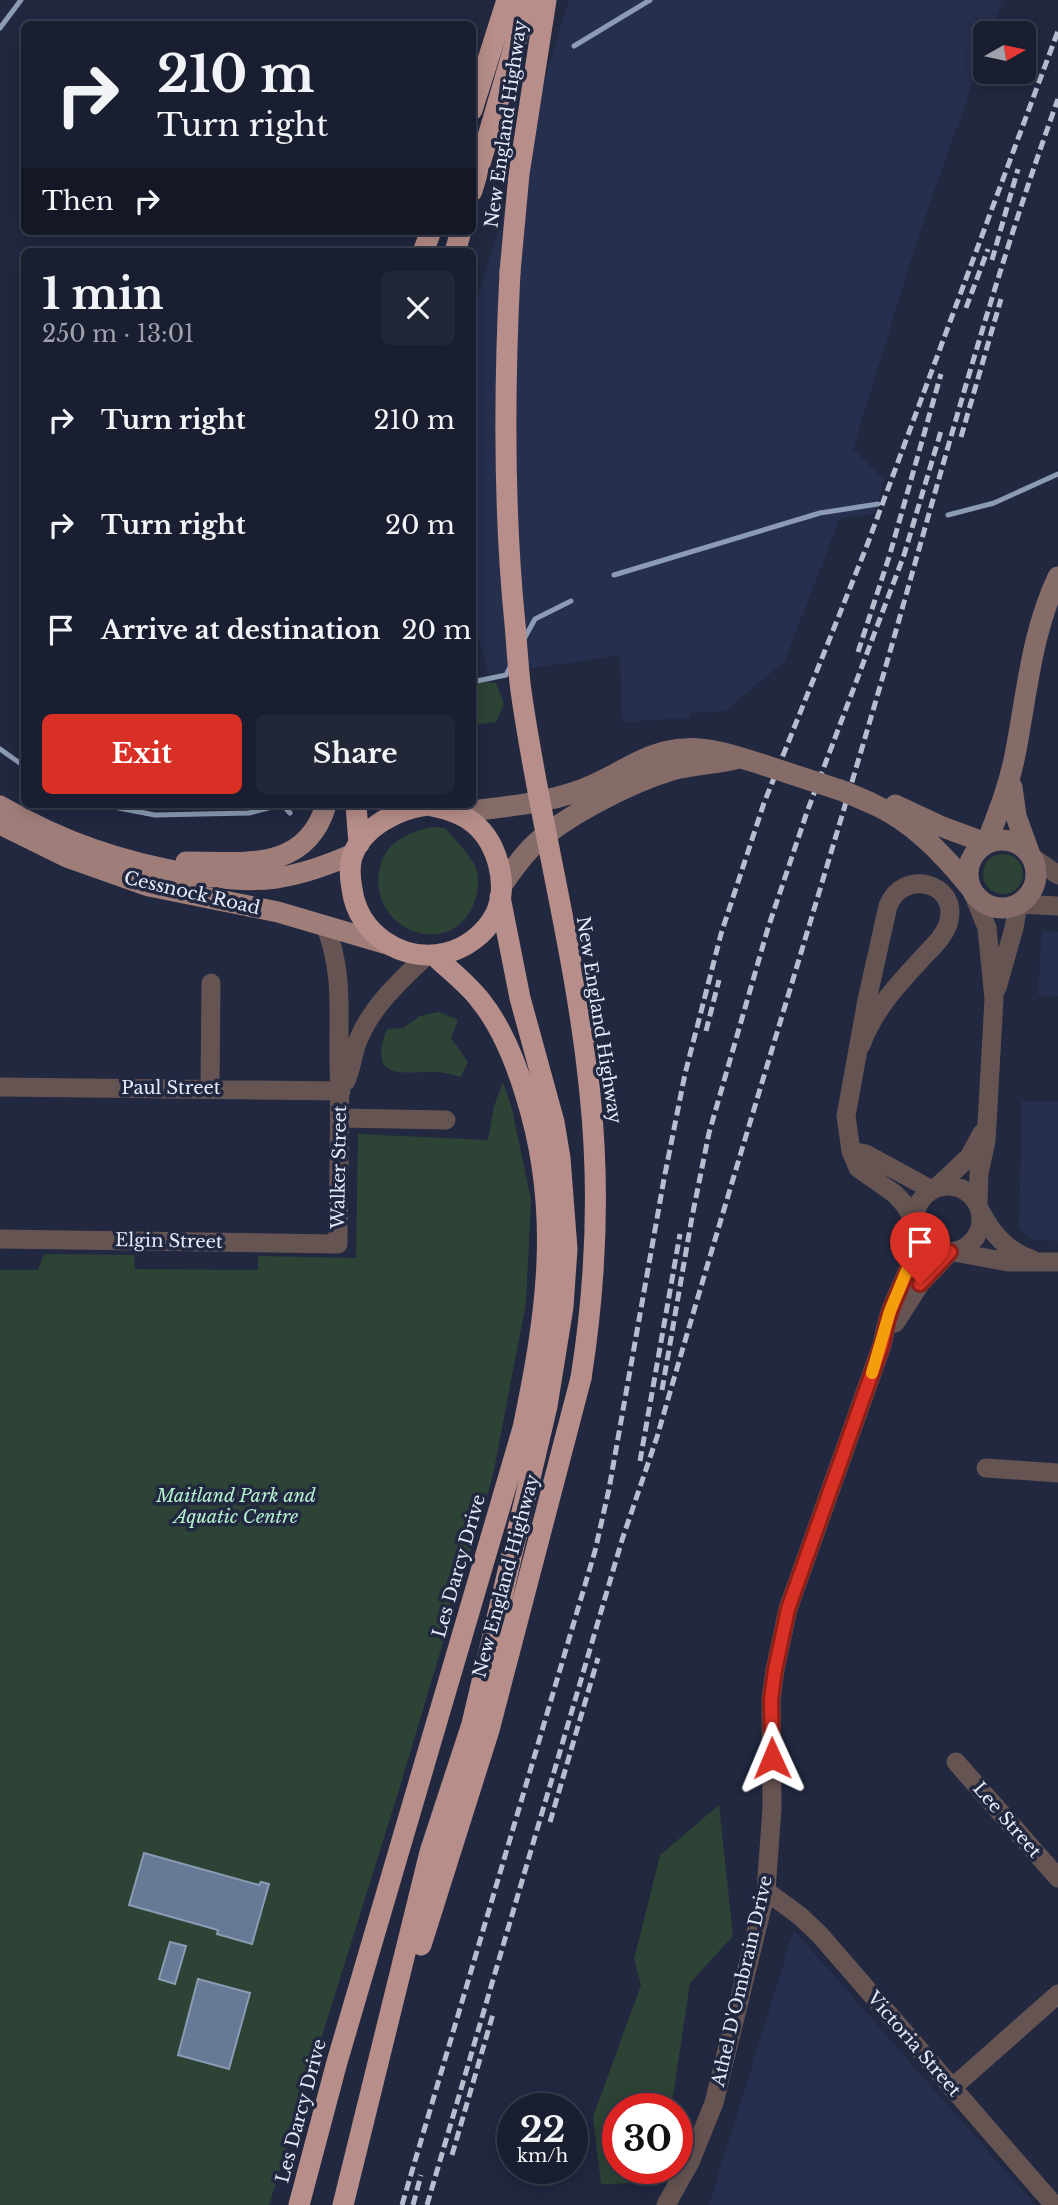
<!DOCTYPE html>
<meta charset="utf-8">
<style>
body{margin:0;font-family:"Libre Baskerville",serif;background:#222738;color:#f1f3f6;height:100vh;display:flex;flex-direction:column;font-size:26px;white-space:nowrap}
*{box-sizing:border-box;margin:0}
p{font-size:23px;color:#9fa2ab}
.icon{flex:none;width:38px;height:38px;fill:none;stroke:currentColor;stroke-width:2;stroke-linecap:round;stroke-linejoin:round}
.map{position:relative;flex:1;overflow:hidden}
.details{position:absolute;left:21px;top:248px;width:455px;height:560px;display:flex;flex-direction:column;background:#191e30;border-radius:10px;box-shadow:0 4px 18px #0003,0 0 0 2px #373c4c}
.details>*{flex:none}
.guide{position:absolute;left:21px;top:21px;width:455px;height:214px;border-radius:10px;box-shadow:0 4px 18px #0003,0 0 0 2px #373c4c;background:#191e30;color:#f1f3f6;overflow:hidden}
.needle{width:46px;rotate:81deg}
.controls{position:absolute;left:973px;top:21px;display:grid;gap:14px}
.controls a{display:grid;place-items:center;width:63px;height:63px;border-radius:10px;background:#191e30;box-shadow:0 4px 18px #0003,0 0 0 2px #373c4c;font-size:35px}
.speed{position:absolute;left:497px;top:2093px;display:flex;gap:14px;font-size:35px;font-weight:700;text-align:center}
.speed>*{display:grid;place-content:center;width:91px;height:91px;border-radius:50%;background:#191e30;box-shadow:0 4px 18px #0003,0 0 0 2px #373c4c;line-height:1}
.speed small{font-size:18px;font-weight:400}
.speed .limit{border:10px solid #d22;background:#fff;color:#111}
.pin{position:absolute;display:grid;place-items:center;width:60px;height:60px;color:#fff;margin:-72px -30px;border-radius:50% 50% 50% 0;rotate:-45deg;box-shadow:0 0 7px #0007}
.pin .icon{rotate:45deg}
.me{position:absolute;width:77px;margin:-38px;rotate:359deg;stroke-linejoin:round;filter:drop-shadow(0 0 5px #0008)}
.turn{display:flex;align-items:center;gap:24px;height:147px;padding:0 21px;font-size:32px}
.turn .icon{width:91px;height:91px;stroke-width:2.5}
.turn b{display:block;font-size:49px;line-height:60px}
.then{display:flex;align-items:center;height:66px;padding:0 21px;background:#0003;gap:14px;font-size:26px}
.round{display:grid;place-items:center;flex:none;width:74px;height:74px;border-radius:10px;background:#222738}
.headline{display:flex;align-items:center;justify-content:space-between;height:119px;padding:0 21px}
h1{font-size:42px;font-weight:800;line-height:52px}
.primary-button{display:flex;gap:14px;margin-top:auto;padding:14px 21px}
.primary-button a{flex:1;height:80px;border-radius:10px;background:#d93025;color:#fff;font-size:28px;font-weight:800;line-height:80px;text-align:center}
.primary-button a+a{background:#222738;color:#f1f3f6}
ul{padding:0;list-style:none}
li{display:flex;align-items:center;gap:21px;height:105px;padding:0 21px}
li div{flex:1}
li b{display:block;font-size:26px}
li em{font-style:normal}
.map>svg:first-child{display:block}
</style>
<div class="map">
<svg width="1058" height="2205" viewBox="0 0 1058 2205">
<rect width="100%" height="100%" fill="#212840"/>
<path fill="#262f4d" d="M 569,0 L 1002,0 L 991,33 L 985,33 L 985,48 L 920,231 L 853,449 L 884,480 L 874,514 L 840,518 L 784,662 L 725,711 L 691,713 L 689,718 L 622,722 L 620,655 L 489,675 L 473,617 L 473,312 Z
M 1042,931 L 1058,932 L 1058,996 L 1038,995 Z
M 1022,1101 L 1058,1101 L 1058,1241 L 1034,1240 L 1019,1229 Z
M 794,1930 L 1035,2205 L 709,2205 Z"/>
<path fill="#2d4336" d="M 486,682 L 496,683 L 504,704 L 496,722 L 473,725 L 473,684 Z
M 433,827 L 445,828 C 455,840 468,852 475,866 C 480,877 479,891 474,903 C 451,963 365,929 380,867 C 386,841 410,832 433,827 Z
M983 874a20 20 0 1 1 40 0a20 20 0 1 1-40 0Z
M 439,1012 L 458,1020 L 451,1038 L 468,1062 L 461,1077 C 454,1075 447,1073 439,1072 C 403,1071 367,1083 387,1029 L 403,1028 L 420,1016 Z
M 503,1082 L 512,1109 L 531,1200 L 526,1303 L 493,1475 L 398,1793 L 269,2205 L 0,2205 L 0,1270 L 38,1270 L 44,1254 L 134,1255 L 135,1269 L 258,1270 L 258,1256 L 356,1258 L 358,1134 L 488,1140 L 494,1106 Z
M 719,1805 L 733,1936 L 690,1983 L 671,2109 L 618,2109 L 618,2168 L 651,2168 L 638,2183 L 601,2184 L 593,2117 L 641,1985 L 634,1959 L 660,1855 Z"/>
<path fill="#667995" stroke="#8c9bb4" stroke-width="2" d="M 144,1853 L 259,1885 L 261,1882 L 269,1884 L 252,1944 L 217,1934 L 218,1930 L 129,1905 Z
M 170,1942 L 186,1946 L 175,1984 L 159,1979 Z
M 198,1979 L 250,1993 L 229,2069 L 178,2055 Z"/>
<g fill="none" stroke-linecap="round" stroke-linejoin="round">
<path stroke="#8c9bb4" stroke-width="5" d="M 0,28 L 21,0
M 574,46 L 650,0
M 948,515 L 994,503 L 1058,474
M 614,575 L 820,513 L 878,504
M 524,639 L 535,619 L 571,601
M 472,682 L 506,675 L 510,667
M 0,749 L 24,766
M 103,805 L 155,815 L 249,813 L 280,805
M 283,805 L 290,813"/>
<path stroke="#655452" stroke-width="19" d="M 1032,857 L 1058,875
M 973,893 L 987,928 L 994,999 L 986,1141 L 979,1173 L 978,1204
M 1020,904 L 1058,906
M 997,988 L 1014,928 L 1018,904
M 861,1045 C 876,1003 909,973 939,940 C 943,934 948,928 949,920 C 958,883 903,868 888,906 L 867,1000 L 846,1116 L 851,1151 L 858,1168 L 895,1194 L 905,1205 L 916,1225
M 346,1081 C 352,1067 353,1051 359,1038 C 373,1005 401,980 426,956
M 0,1087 L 341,1091
M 210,1088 L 211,983
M 340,1118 L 446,1120
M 851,1151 L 866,1154 L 932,1190
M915 1219a33 33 0 1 1 66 0a33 33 0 1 1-66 0Z
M 937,1187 L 969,1157 L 982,1133
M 980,1210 C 992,1234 1007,1251 1033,1260
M 0,1239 L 338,1244 C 338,1183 341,1123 339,1062 C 338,1013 344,973 325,925
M 954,1252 L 1008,1262 L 1058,1262
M 895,1323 L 920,1284 L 950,1252
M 986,1468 L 1058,1473
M 956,1762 L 1058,1878
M 766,1891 L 800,1916 L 820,1935 L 1054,2205
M 952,2088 L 1058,1994
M 666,2205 L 690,2162 L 714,2103 L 766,1891 L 772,1808 L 771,1699 L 775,1670 L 788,1609 L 882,1345 C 885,1332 887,1319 892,1307 C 902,1281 918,1257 916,1229"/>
<path stroke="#866c69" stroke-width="21" d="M 1012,787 L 1016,816 L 1029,852
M 871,803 C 912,821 942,853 970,887
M 895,805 L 940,826 L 986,843
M 457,813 C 497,807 539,805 578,791 C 599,784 616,773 636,763 C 684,738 716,750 764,765
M968 874a34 34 0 1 1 68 0a34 34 0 1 1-68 0Z
M 987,842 C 998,813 1009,786 1015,755 C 1027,694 1031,634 1058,577
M 502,885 C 512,871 522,856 535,844 C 568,814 630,783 672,770 C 693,764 714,764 735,759"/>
<path stroke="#9f7e7a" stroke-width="21" d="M 0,806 C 63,842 119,862 191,874 C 219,878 248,882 276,878 C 304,874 328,865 353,854
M 0,824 L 67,857 L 149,886 L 278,912 L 390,945
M 186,862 C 243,862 306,873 326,805"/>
<path stroke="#b78e89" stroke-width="21" d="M 472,110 L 507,0
M 472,191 L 528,0
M 423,252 L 431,231
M 455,252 L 461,231
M 510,272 L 519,174 L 546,0
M 356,805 L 359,844
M 428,805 C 442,808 456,811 468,819 C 497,838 510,884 495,915 C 485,934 466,948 446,953 C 402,963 358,934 352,889 C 350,878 349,867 352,857 C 362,827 399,808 428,805 Z
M 421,1945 L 489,1730 L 581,1378
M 299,2205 L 337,2062 L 523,1428 C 547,1313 562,1211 526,1096 C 516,1063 502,1027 480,1000 C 467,983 449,970 434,955
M 343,2205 L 430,1852 L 472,1724 L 547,1406 L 563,1307 L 567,1249 L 560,1158 L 554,1122 L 520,998 L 500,897"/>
<path stroke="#b8bed0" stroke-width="5" stroke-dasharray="10 5" stroke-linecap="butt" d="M 992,260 L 1018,169
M 966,308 L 988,249
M 961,437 L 1001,299
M 858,652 L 890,554 L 941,374
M 706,1031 L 719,980
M 662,1390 L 692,1217 L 709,1133 L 768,928 L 807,812 L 904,555 L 941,431
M 640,1461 L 680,1234
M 550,1822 L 598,1658
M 452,2155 L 493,2014
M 402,2205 L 595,1551 L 609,1489 L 664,1179 L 685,1074 L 721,934 L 764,803 L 866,548 L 1058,31
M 413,2205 L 421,2175
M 427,2205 L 622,1540 L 657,1437 C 729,1188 806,940 879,690 C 936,492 988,293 1058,99"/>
<path stroke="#866c69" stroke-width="21" d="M 764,765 L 843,791 L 871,803"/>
<path stroke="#b78e89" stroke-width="21" d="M 510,272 C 504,390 503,506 515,624 C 517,646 518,669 521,691 C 540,826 577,958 590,1094 C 600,1189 596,1283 581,1378"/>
</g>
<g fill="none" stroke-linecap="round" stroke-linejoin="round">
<defs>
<path id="route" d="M 772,1758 L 771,1699 L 775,1670 L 788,1609 L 882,1345 C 885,1332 887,1319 892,1307 C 902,1281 918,1257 916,1228 C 924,1243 933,1250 950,1252 L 920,1284"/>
</defs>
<use href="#route" stroke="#8d1f18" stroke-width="18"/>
<use href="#route" stroke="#d93025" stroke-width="12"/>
<path stroke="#f59e0b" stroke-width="12" d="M 872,1373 L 890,1311 L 914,1253"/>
</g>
<g text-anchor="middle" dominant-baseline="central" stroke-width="7" stroke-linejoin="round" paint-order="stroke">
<g font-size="18" fill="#e5ebfb" stroke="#212840">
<text transform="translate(506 124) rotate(-82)">New England Highway</text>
<text transform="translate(192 893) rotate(13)">Cessnock Road</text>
<text transform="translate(599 1020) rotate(81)">New England Highway</text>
<text x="171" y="1088">Paul Street</text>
<text transform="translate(339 1167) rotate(-89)">Walker Street</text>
<text transform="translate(169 1241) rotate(1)">Elgin Street</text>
<text transform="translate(459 1566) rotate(-74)">Les Darcy Drive</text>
<text transform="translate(506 1576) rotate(-75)">New England Highway</text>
<text transform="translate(1007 1820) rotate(49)">Lee Street</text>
<text transform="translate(742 1981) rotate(-77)">Athel D'Ombrain Drive</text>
<text transform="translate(914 2044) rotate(49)">Victoria Street</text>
<text transform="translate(301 2111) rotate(-75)">Les Darcy Drive</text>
</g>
<g font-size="18" font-style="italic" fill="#b4f2ce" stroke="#212840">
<text x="236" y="1496">Maitland Park and<tspan x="236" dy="21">Aquatic Centre</tspan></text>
</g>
</g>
</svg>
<div class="controls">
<a><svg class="needle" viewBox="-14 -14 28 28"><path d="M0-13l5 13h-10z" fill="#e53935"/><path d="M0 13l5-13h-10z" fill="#9fa2ab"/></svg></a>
</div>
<div class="speed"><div>22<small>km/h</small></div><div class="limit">30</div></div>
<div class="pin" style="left:920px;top:1284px;background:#d93025"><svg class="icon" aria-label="arrive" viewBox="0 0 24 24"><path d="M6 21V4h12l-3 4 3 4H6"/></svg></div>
<svg class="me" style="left:772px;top:1758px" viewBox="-20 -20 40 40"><path d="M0-17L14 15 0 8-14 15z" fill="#d93025" stroke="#fff" stroke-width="4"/></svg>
<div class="guide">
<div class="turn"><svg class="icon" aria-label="right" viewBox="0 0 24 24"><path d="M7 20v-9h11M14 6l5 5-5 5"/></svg><div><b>210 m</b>Turn right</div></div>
<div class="then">Then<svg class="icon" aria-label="right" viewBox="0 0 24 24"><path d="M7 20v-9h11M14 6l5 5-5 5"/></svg></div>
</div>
<section class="details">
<div class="headline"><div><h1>1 min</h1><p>250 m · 13:01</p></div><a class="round"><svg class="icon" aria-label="close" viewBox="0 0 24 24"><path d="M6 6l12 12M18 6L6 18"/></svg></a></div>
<ul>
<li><svg class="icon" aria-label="right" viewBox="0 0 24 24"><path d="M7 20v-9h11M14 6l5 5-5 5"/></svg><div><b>Turn right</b></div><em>210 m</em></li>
<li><svg class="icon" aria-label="right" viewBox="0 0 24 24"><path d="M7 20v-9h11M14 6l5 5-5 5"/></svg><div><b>Turn right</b></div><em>20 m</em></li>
<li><svg class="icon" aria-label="arrive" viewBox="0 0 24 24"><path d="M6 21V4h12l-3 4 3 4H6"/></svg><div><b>Arrive at destination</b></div><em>20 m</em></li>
</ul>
<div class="primary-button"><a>Exit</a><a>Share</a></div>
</section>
</div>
